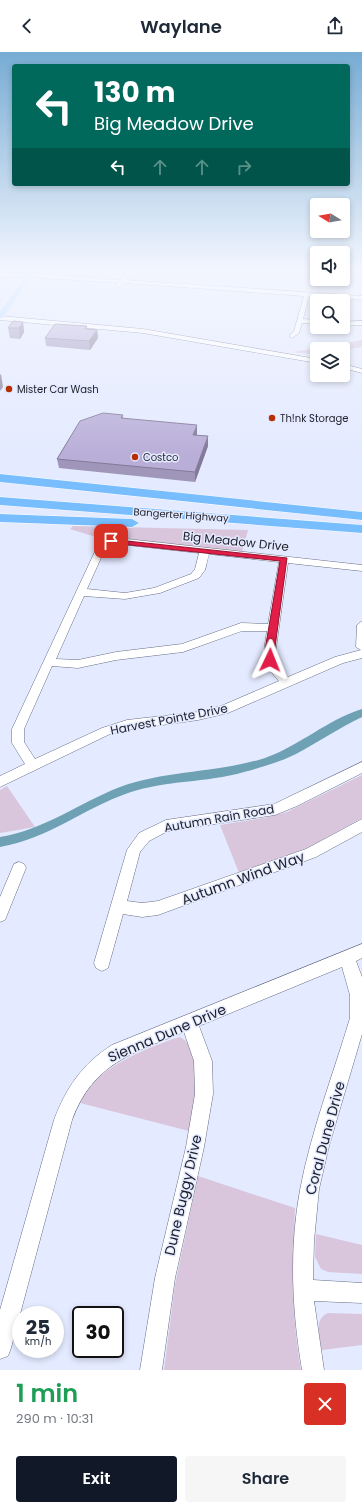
<!DOCTYPE html>
<meta charset="utf-8">
<style>
body{margin:0;font-family:Poppins,sans-serif;background:#f6f6f7;color:#1f2937;height:100vh;display:flex;flex-direction:column;font-size:15px;white-space:nowrap}
*{box-sizing:border-box;margin:0}
p{font-size:13px;color:#747a83}
.icon{flex:none;width:22px;height:22px;fill:none;stroke:currentColor;stroke-width:2;stroke-linecap:round;stroke-linejoin:round}
.map{position:relative;height:1318px;overflow:hidden}
.panel{display:flex;flex-direction:column;background:#fff;flex:1}
.panel>*{flex:none}
.guide{position:absolute;left:12px;top:12px;width:338px;height:122px;border-radius:4px;box-shadow:0 2px 6px #0003;background:#00695c;color:#fff;overflow:hidden}
.needle{width:26px;rotate:281deg}
.fabs{position:absolute;left:310px;top:146px;display:grid;gap:8px}
.fabs a{display:grid;place-items:center;width:40px;height:40px;border-radius:4px;background:#fff;box-shadow:0 2px 6px #0003;font-size:20px}
.speed{position:absolute;left:12px;top:1254px;display:flex;gap:8px;font-size:20px;font-weight:700;text-align:center}
.speed>*{display:grid;place-content:center;width:52px;height:52px;border-radius:50%;background:#fff;box-shadow:0 2px 6px #0003;line-height:1}
.speed small{font-size:10px;font-weight:400}
.speed .limit{border:2px solid #111;border-radius:6px;background:#fff;color:#111}
.pin{position:absolute;display:grid;place-items:center;width:34px;height:34px;color:#fff;margin:-17px;border-radius:8px;box-shadow:0 2px 6px #0006}
.me{position:absolute;width:44px;margin:-22px;rotate:2deg;stroke-linejoin:round;filter:drop-shadow(0 0 3px #0008)}
.turn{display:flex;align-items:center;gap:14px;height:84px;padding:0 16px;font-size:18px}
.turn .icon{width:52px;height:52px;stroke-width:2.5}
.turn b{display:block;font-size:28px;line-height:34px}
.lanes{display:flex;align-items:center;height:38px;padding:0 16px;background:#0003;justify-content:center;gap:20px;direction:ltr}
.lanes .off{opacity:.35}
.round{display:grid;place-items:center;flex:none;width:42px;height:42px;border-radius:4px;background:#f6f6f7}
.headline{display:flex;align-items:center;justify-content:space-between;height:68px;padding:0 16px}
h1{font-size:24px;font-weight:600;line-height:30px;color:#1e9e55}
.primary-button{display:flex;gap:8px;margin-top:auto;padding:8px 16px}
.primary-button a{flex:1;height:46px;border-radius:4px;background:#111827;color:#fff;font-size:16px;font-weight:600;line-height:46px;text-align:center}
.primary-button a+a{background:#f6f6f7;color:#1f2937}
header{display:flex;justify-content:space-between;align-items:center;height:52px;padding:0 16px;background:#fff;font-size:18px;font-weight:600}
.map>svg:first-child{display:block}
</style>
<header><svg class="icon" aria-label="back" viewBox="0 0 24 24"><path d="M15 5l-7 7 7 7"/></svg>Waylane<svg class="icon" aria-label="share" viewBox="0 0 24 24"><path d="M12 15V3M7 8l5-5 5 5M5 13v7h14v-7"/></svg></header>
<div class="map">
<svg width="362" height="1318" viewBox="0 0 362 1318">
<rect width="100%" height="100%" fill="#e4eaff"/>
<path fill="#dac6dc" d="M 362,288 L 362,295 L 343,298 L 317,297 L 317,303 L 293,300 Z
M 73,474 L 248,478 L 242,500 L 120,486 L 108,483 L 99,486 L 70,477 Z
M 362,723 L 362,766 L 307,796 L 239,821 L 220,773 L 264,766 L 287,760 Z
M 7,734 L 35,775 L 0,781 L 0,738 Z
M 180,985 C 208,1000 194,1053 189,1079 L 80,1051 C 97,1020 117,1011 147,997 C 158,993 168,988 180,985 Z
M 198,1124 L 295,1156 C 293,1211 291,1264 301,1318 L 164,1318 L 175,1233 Z
M 316,1182 L 362,1193 L 362,1222 L 328,1220 L 321,1217 L 315,1205 Z
M 328,1261 L 362,1262 L 362,1293 L 322,1298 C 320,1286 313,1267 328,1261 Z"/>
<g fill="none" stroke-linecap="round" stroke-linejoin="round">
<path fill="#6ea1b4" fill-rule="evenodd" d="M 362,657 L 362,665 C 339,676 318,690 296,702 C 280,710 262,715 244,720 C 206,731 166,728 128,741 C 82,757 50,786 0,795 L 0,785 C 44,778 79,751 120,735 C 166,718 217,721 265,706 C 299,694 327,668 362,657 Z"/>
<defs>
<path id="minor" d="M 127,219 L 133,219 L 126,228 L 362,244 L 362,248 L 309,244 L 303,267 L 317,268 L 317,272 L 302,271 L 299,281 L 292,286 L 289,284 L 294,279 L 304,244 L 124,231 L 119,236 L 116,234 L 118,231 L 28,225 L 25,223 L 28,221 L 121,228 Z
M 313,219 L 317,219 L 317,223 L 314,223 Z
M 0,220 L 21,221 L 24,223 L 21,225 L 0,224 Z
M 0,264 L 143,277 L 317,307 L 317,311 L 143,281 L 0,268 Z
M 362,269 L 362,273 L 343,274 L 343,270 Z
M 343,312 L 362,317 L 362,321 L 343,316 Z
M 118,486 L 362,513 L 362,519 L 288,511 L 275,603 L 279,615 L 288,625 L 335,605 L 361,598 L 356,595 L 357,573 L 362,569 L 362,606 L 343,611 L 228,661 L 198,668 L 127,678 L 110,682 L 0,735 L 0,724 L 25,712 L 12,691 L 12,677 L 98,493 L 105,488 ZM 118,492 L 199,501 L 195,517 L 191,522 L 154,536 L 125,541 L 87,537 L 105,497 L 111,493 ZM 209,502 L 279,510 L 268,572 L 241,571 L 182,592 L 116,600 L 78,608 L 56,607 L 84,544 L 125,547 L 160,541 L 199,526 L 205,518 ZM 242,579 L 267,579 C 263,603 262,611 279,629 L 221,654 L 198,660 L 127,668 L 102,676 L 35,707 L 24,690 L 24,677 L 52,614 L 78,616 L 116,608 L 183,600 Z
M 362,710 L 362,721 L 297,754 L 275,763 L 168,779 L 149,789 L 140,800 L 127,849 L 142,851 L 158,849 L 306,797 L 362,767 L 362,780 L 316,805 L 158,863 L 142,865 L 123,862 L 108,916 L 102,919 L 96,916 L 94,911 L 127,798 L 139,781 L 166,768 L 274,752 Z
M 19,810 L 24,812 L 26,816 L 5,868 L 0,870 L 0,845 L 14,812 Z
M 362,892 L 362,906 L 356,909 L 362,925 L 362,982 L 329,1094 L 319,1137 L 314,1189 L 313,1228 L 362,1231 L 362,1251 L 314,1249 L 324,1318 L 302,1318 C 292,1258 289,1198 300,1138 C 311,1079 333,1023 350,966 L 350,943 L 342,915 L 199,974 L 212,1009 L 213,1042 L 204,1095 L 175,1226 L 162,1318 L 140,1318 L 155,1226 L 186,1095 L 195,1042 L 194,1009 L 184,980 C 133,1001 93,1011 72,1068 L 11,1296 L 8,1304 L 0,1307 L 0,1258 L 54,1068 C 66,1036 82,1012 112,993 Z"/>
<path id="major" d="M 29,219 L 35,219 L 3,266 L 0,266 L 0,259 Z"/>
<path id="highway" d="M 0,422 L 362,460 L 362,468 L 0,430 Z
M 0,445 L 362,473 L 362,481 L 0,453 Z
M 0,462 L 132,467 L 139,471 L 132,475 L 0,470 Z"/>
</defs>
<use href="#minor" stroke="#676e84" stroke-width="1"/>
<use href="#major" stroke="#fff" stroke-width="1"/>
<use href="#highway" stroke="#fff" stroke-width="1"/>
<use href="#minor" fill="#fff" fill-rule="evenodd"/>
<use href="#major" fill="#aed8ff" fill-rule="evenodd"/>
<use href="#highway" fill="#78beff" fill-rule="evenodd"/>
</g>
<path fill="#9f96ba" d="M 23,270 L 24,280 L 20,287 L 10,286 L 8,276 Z
M 87,274 L 87,277 L 97,278 L 98,286 L 90,298 L 46,294 L 45,286 Z
M 123,363 L 123,366 L 197,382 L 196,383 L 208,394 L 195,430 L 59,416 L 57,407 Z"/>
<path fill="#827a97" d="M 23,270 L 24,280 L 20,287 L 19,276 Z
M 97,278 L 98,286 L 90,298 L 89,289 Z
M 1,322 L 3,335 L 0,339 L 0,323 Z
M 197,373 L 197,382 L 193,392 L 193,383 Z
M 208,384 L 208,394 L 195,430 L 195,420 Z"/>
<path fill="#b9aed8" stroke="#827a97" d="M 13,269 L 23,270 L 19,276 L 8,276 Z
M 55,272 L 87,274 L 85,277 L 97,278 L 89,289 L 45,286 Z
M 103,361 L 123,363 L 121,366 L 197,373 L 193,383 L 208,384 L 195,420 L 57,407 L 80,369 Z"/>
<linearGradient id="sky" x2="0" y2="1"><stop stop-color="#77acd3"/><stop offset="0.54" stop-color="#f3f6ff"/><stop offset="1" stop-color="#f3f6ff" stop-opacity="0"/></linearGradient>
<rect width="362" height="403" fill="url(#sky)"/>
<path fill="#e11d48" stroke="#92132f" d="M 108,487 L 287,506 L 273,610 L 267,610 L 265,598 L 280,509 L 111,491 L 108,490 Z"/>
<g fill="#b72e00" stroke="#e4eaff" stroke-width="1.5">
<circle cx="9" cy="337" r="4"/>
<circle cx="272" cy="366" r="4"/>
<circle cx="135" cy="405" r="4"/>
</g>
<g text-anchor="middle" dominant-baseline="central" stroke-width="3" stroke-linejoin="round" paint-order="stroke">
<g font-size="10" fill="#1c1e27" stroke="#e4eaff" text-anchor="start">
<text x="17" y="337">Mister Car Wash</text>
<text x="280" y="366">Th!nk Storage</text>
<text x="143" y="405">Costco</text>
</g>
<g font-size="10" fill="#1c1e27" stroke="#e4eaff">
<text transform="translate(181 463) rotate(4)">Bangerter Highway</text>
</g>
<g font-size="12" fill="#1c1e27" stroke="#e4eaff">
<text transform="translate(236 489) rotate(6)">Big Meadow Drive</text>
<text transform="translate(169 667) rotate(-11)">Harvest Pointe Drive</text>
<text transform="translate(219 766) rotate(-10)">Autumn Rain Road</text>
</g>
<g font-size="14" fill="#1c1e27" stroke="#e4eaff">
<text transform="translate(243 826) rotate(-20)">Autumn Wind Way</text>
<text transform="translate(167 981) rotate(-23)">Sienna Dune Drive</text>
<text transform="translate(325 1086) rotate(-75)">Coral Dune Drive</text>
<text transform="translate(183 1143) rotate(-77)">Dune Buggy Drive</text>
</g>
</g>
</svg>
<div class="fabs">
<a><svg class="needle" viewBox="-14 -14 28 28"><path d="M0-13l5 13h-10z" fill="#e53935"/><path d="M0 13l5-13h-10z" fill="#747a83"/></svg></a>
<a><svg class="icon" aria-label="sound" viewBox="0 0 24 24"><path d="M4 9h4l5-4v14l-5-4H4zM17 9q2 3 0 6"/></svg></a>
<a><svg class="icon" aria-label="search" viewBox="0 0 24 24"><circle cx="10" cy="10" r="6"/><path d="M15 15l6 6"/></svg></a>
<a><svg class="icon" aria-label="layers" viewBox="0 0 24 24"><path d="M12 4l9 5-9 5-9-5zM3 14l9 5 9-5"/></svg></a>
</div>
<div class="speed"><div>25<small>km/h</small></div><div class="limit">30</div></div>
<div class="pin" style="left:111px;top:489px;background:#d93025"><svg class="icon" aria-label="arrive" viewBox="0 0 24 24"><path d="M6 21V4h12l-3 4 3 4H6"/></svg></div>
<svg class="me" style="left:270px;top:608px" viewBox="-20 -20 40 40"><path d="M0-17L14 15 0 8-14 15z" fill="#e11d48" stroke="#fff" stroke-width="4"/></svg>
<div class="guide">
<div class="turn"><svg class="icon" aria-label="left" viewBox="0 0 24 24"><path d="M17 20v-9H6M10 6l-5 5 5 5"/></svg><div><b>130 m</b>Big Meadow Drive</div></div>
<div class="lanes"><svg class="icon" aria-label="left" viewBox="0 0 24 24"><path d="M17 20v-9H6M10 6l-5 5 5 5"/></svg><svg class="icon off" aria-label="ahead" viewBox="0 0 24 24"><path d="M12 20V5M6 11l6-6 6 6"/></svg><svg class="icon off" aria-label="ahead" viewBox="0 0 24 24"><path d="M12 20V5M6 11l6-6 6 6"/></svg><svg class="icon off" aria-label="right" viewBox="0 0 24 24"><path d="M7 20v-9h11M14 6l5 5-5 5"/></svg></div>
</div>
</div>
<section class="panel">
<div class="headline"><div><h1>1 min</h1><p>290 m · 10:31</p></div><a class="round" style="background:#d93025;color:#fff"><svg class="icon" aria-label="close" viewBox="0 0 24 24"><path d="M6 6l12 12M18 6L6 18"/></svg></a></div>
<div class="primary-button"><a>Exit</a><a>Share</a></div>
</section>
